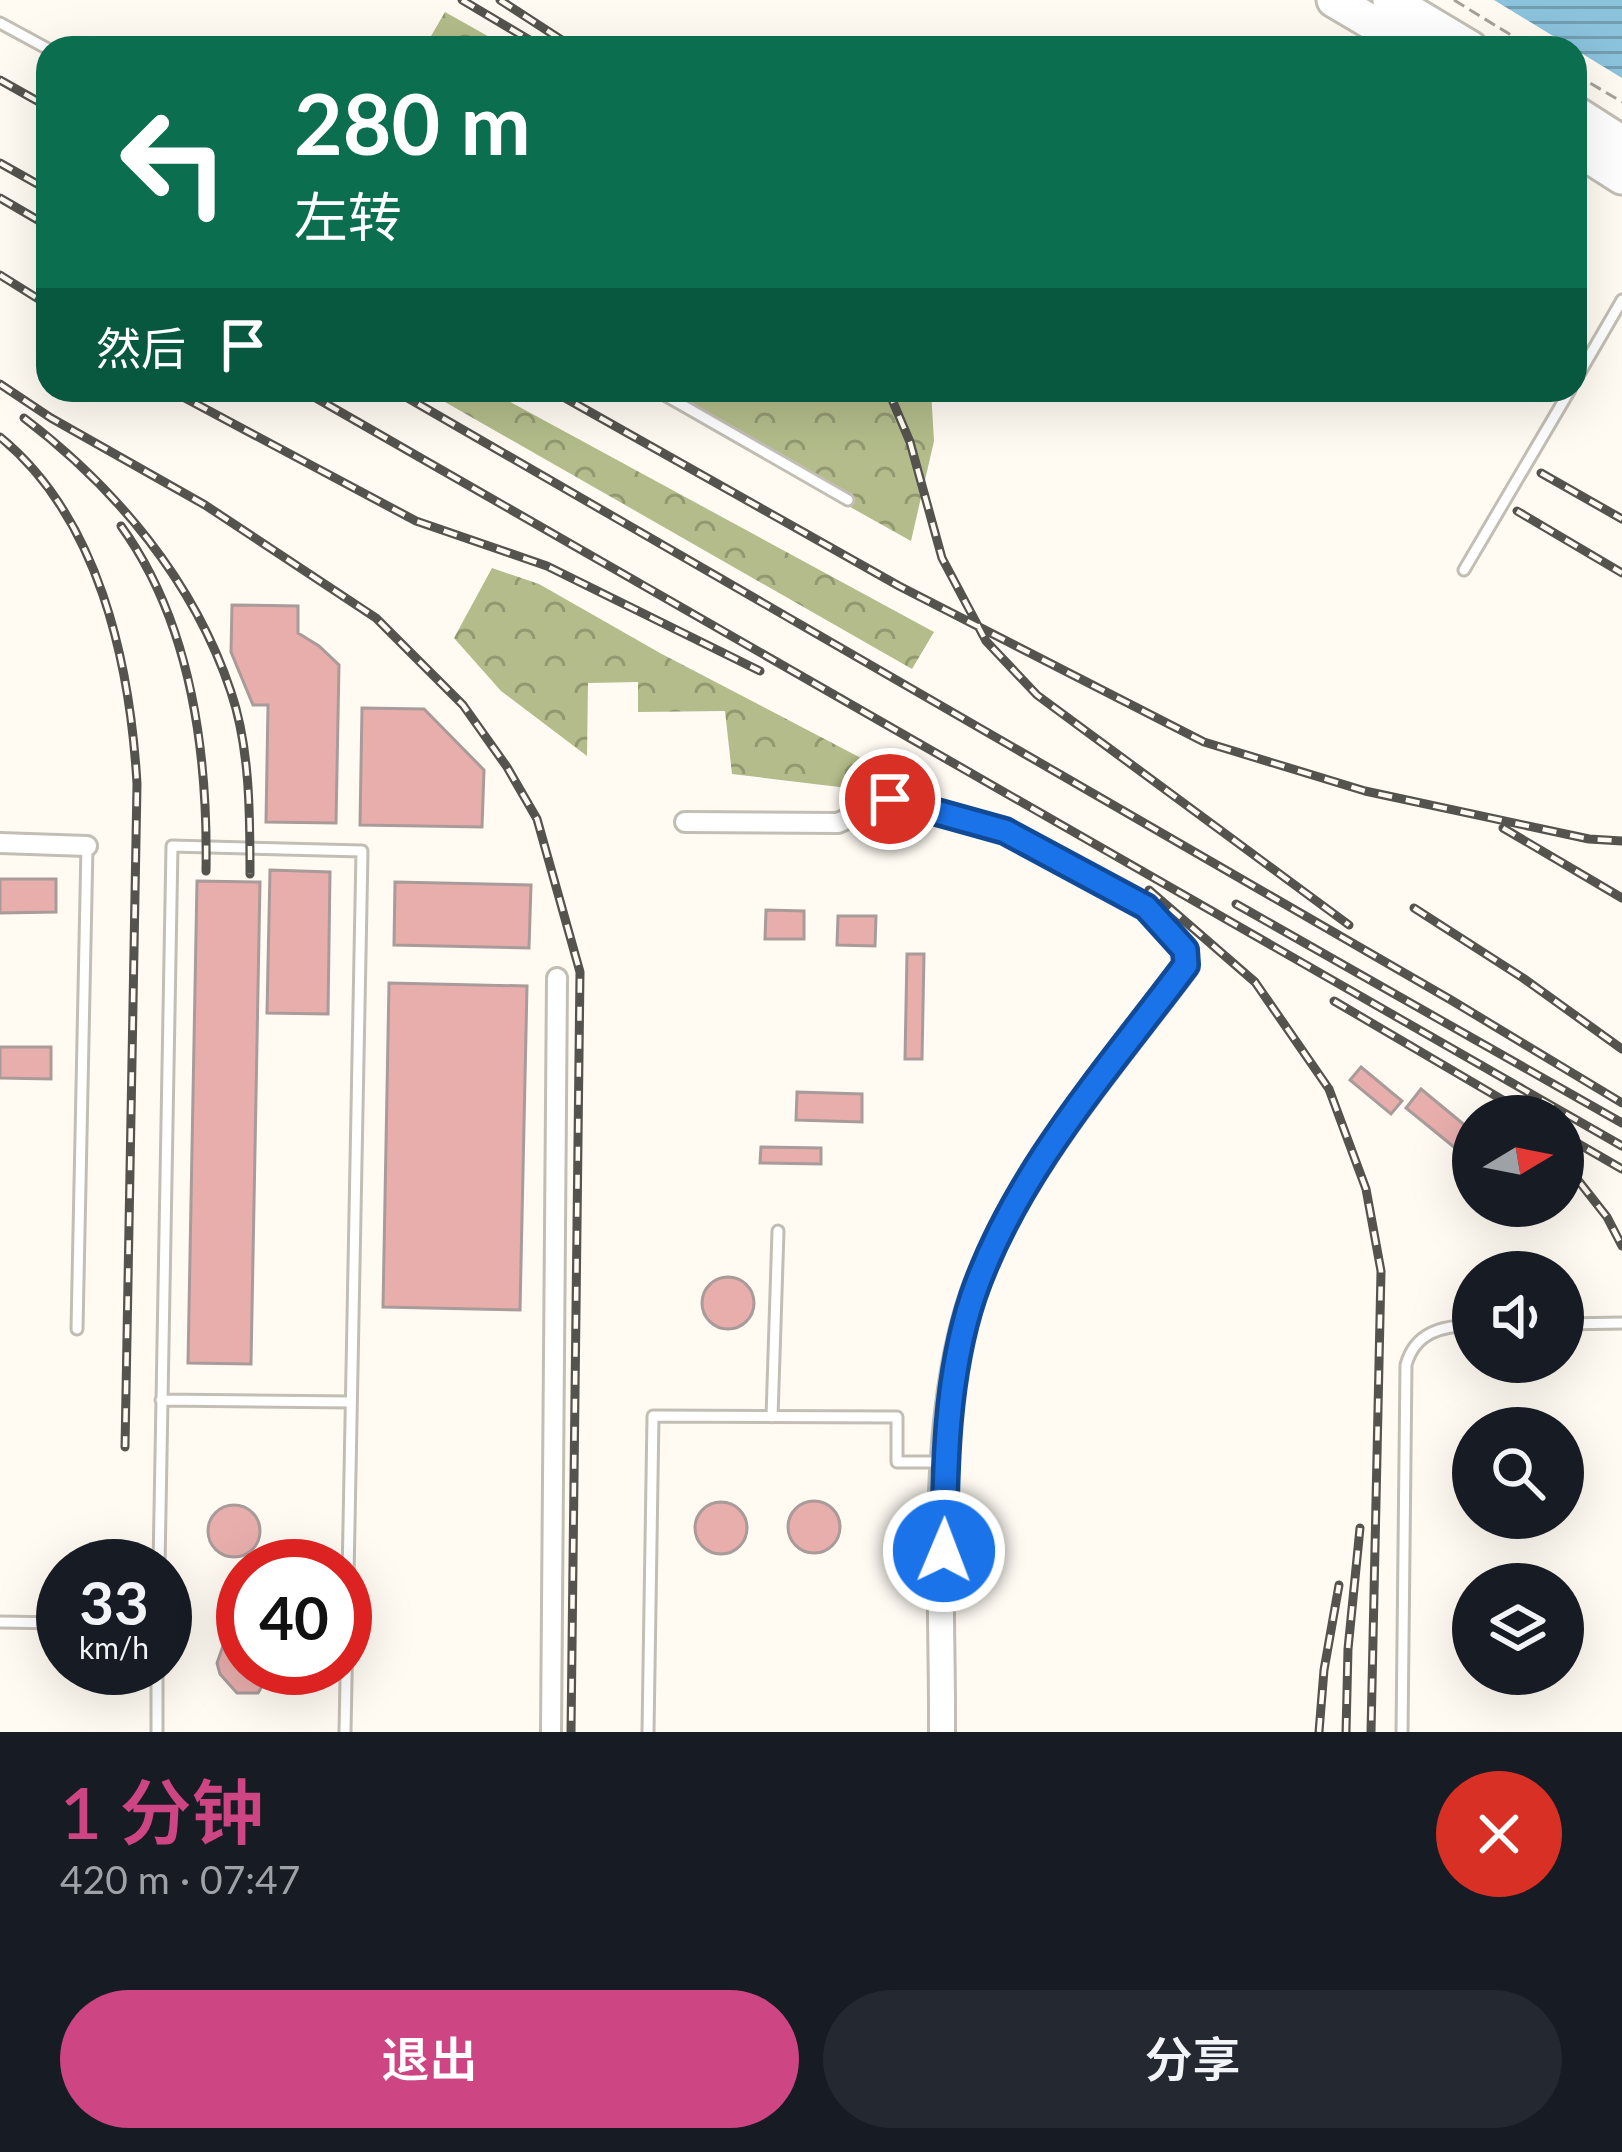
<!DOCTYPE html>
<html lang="zh">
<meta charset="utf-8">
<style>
body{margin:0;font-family:Lato,"Noto Sans SC",sans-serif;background:#242831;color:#f1f3f6;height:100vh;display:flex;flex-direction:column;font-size:45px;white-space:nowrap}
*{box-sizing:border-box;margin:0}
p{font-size:39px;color:#9ea1a6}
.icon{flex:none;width:66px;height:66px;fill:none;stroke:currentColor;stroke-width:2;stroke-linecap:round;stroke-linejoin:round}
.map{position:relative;height:1732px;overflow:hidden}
.side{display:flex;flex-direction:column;background:#171b24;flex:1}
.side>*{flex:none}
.banner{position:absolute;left:36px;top:36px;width:1551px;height:366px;border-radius:36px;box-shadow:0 12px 48px #0002;background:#0b6e4f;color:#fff;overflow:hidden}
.needle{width:78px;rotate:80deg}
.fabs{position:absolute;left:1452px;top:1095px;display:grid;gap:24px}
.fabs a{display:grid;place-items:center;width:132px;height:132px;border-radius:50%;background:#171b24;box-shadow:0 12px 48px #0002;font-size:60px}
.speed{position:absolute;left:36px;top:1539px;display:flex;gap:24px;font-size:60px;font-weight:700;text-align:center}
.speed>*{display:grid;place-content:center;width:156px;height:156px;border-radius:50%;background:#171b24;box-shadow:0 12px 48px #0002;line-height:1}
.speed small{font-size:30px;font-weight:400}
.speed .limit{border:18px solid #d22;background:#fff;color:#111}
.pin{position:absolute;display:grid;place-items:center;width:102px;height:102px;color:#fff;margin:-51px;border:6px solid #fff;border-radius:50%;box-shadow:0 3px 12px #0007}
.me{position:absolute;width:132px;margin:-66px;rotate:1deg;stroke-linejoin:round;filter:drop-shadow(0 0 9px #0008)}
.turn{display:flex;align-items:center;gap:42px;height:252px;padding:0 60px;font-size:54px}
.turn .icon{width:156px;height:156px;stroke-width:2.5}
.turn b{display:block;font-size:84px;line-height:102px}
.then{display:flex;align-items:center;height:114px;padding:0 60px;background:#0003;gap:24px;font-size:45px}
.round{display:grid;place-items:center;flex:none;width:126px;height:126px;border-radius:63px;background:#242831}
.head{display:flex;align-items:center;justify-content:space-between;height:204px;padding:0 60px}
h1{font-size:72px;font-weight:600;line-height:90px;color:#cd4582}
.button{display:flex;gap:24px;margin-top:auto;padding:24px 60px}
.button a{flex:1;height:138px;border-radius:72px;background:#cd4582;color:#fff;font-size:48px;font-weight:600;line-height:138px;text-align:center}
.button a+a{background:#242831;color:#f1f3f6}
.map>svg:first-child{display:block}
</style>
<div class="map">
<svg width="1622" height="1732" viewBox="0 0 1622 1732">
<defs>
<pattern id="forest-crowns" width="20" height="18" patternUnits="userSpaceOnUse" patternTransform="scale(3)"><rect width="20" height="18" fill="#b3bc8a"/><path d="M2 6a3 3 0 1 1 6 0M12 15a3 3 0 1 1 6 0" fill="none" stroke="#929971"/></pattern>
<pattern id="water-rules" width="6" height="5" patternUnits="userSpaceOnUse" patternTransform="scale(3)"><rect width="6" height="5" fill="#8bc2dc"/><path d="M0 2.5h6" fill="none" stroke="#729eb2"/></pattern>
</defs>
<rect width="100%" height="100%" fill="#fffbf3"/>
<path fill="url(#forest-crowns)" d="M 445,12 L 509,48 L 424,48 Z
M 424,390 L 488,390 L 934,632 L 912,669 Z
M 641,390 L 931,390 L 934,441 L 911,541 Z
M 492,568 L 539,584 L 660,653 L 880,768 L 856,789 L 732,774 L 725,711 L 638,712 L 638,682 L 588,683 L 587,756 L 501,691 L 454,638 Z"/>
<path fill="url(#water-rules)" d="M 1494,0 L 1622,0 L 1622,78 Z"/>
<path fill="#e8aeac" stroke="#a89b9a" stroke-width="3" d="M 232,605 L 298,606 L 298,633 L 319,646 L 339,665 L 336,823 L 266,822 L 268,705 L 253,705 L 231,652 Z
M 362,708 L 424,709 L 484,770 L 482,827 L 360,825 Z
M 270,870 L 330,872 L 328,1014 L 267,1013 Z
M 0,879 L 56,879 L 56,912 L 0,913 Z
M 197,881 L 260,882 L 251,1364 L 188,1363 Z
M 395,882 L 531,885 L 529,948 L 394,945 Z
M 766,910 L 804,911 L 804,939 L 765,939 Z
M 838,916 L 876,916 L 875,946 L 837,945 Z
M 907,954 L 924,954 L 922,1059 L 905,1059 Z
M 389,983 L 527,986 L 520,1310 L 383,1307 Z
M 0,1047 L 51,1047 L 51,1079 L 0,1078 Z
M 1361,1067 L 1402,1101 L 1391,1114 L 1350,1080 Z
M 1421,1089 L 1473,1132 L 1473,1145 L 1465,1156 L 1406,1108 Z
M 797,1092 L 862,1094 L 862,1122 L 796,1120 Z
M 761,1147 L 821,1148 L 821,1164 L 760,1163 Z
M702 1303a26 26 0 1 1 52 0a26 26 0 1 1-52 0Z
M788 1527a26 26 0 1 1 52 0a26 26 0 1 1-52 0Z
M695 1528a26 26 0 1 1 52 0a26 26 0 1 1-52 0Z
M208 1531a26 26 0 1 1 52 0a26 26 0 1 1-52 0Z
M 243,1634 L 243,1668 L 273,1668 L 258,1693 L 237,1693 L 220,1674 L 217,1663 L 224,1643 Z"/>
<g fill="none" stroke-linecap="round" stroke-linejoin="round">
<defs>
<path id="service" d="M 0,23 L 48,49
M 1575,381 L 1622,300
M 656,390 L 848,500
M 1464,570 L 1570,390
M 1563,1324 L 1622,1323
M 77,1329 L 87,846
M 161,1400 L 351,1402
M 772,1417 L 778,1231
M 159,1566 L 172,846 L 362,851 L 345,1732
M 0,1622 L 63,1623
M 157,1732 L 157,1668
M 648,1732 L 653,1416 L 897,1417 L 897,1462 L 940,1462
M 1402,1732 L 1406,1365 C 1415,1332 1442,1326 1473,1325"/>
<path id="minor" d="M 685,822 L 838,823 L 890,799 L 1005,831 L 1146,907 L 1185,950 L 1186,966
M 0,843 L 87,846
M 551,1732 L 557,978"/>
<path id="tertiary" d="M 942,1732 C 943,1598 929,1422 973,1295 C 1016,1173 1109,1068 1186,966"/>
<path id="trunk" d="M 1334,0 L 1415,48
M 1390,0 L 1470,48
M 1575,113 L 1622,143
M 1575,147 L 1622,177"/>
</defs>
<use href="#service" stroke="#c2beb4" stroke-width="15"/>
<use href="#minor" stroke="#c2beb4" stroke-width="24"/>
<use href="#tertiary" stroke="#c2beb4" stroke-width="30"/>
<use href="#trunk" stroke="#c2beb4" stroke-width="39"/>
<path stroke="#a4a19a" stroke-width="3" stroke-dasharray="12 6" stroke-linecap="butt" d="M 1454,0 L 1532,48
M 1575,74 L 1622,102"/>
<use href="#service" stroke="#fff" stroke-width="9"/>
<use href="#minor" stroke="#fff" stroke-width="18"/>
<use href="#tertiary" stroke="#fff" stroke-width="24"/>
<use href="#trunk" stroke="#fff" stroke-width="33"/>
<defs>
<path id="rail" d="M 462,0 L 543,48
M 500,0 L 574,48
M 0,80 L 48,107
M 0,163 L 48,190
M 0,198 L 48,226
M 0,275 L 48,305
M 0,384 L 51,418 L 205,505 L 376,618 L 463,705 L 507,767 L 537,819 L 580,972 L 571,1732
M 170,390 L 416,521 L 547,566 L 760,671
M 302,390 L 1622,1146
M 394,390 L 1451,1000 L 1622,1103
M 551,390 L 899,586 L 1204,742 L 1365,791 L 1589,839 L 1622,841
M 888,390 L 910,442 L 942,558 L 986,641 L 1037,695 L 1349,925
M 24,418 C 116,488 194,581 231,692 C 250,748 250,815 250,874
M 0,437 C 99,518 130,662 137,784 L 125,1447
M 1541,473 L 1622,519
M 1517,511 L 1622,573
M 121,526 C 192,624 208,753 206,871
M 1503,828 L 1622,898
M 1149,890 L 1255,982 L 1329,1089 L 1366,1189 L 1381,1271 L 1371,1732
M 1236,904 L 1622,1123
M 1414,908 L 1523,978 L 1622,1049
M 1334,1001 L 1530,1116
M 1563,1135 L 1622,1169
M 1563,1161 L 1607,1217 L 1622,1246
M 1319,1732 L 1324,1670 L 1339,1585
M 1346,1732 L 1348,1649 L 1360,1528"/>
</defs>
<use href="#rail" stroke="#55534e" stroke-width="9"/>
<use href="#rail" stroke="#fffbf3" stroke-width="4.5" stroke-dasharray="14" stroke-linecap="butt"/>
</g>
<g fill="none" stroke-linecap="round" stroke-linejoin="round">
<defs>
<path id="route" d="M 890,799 L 1005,831 L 1146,907 L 1185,950 L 1186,965 C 1109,1068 1015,1173 973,1296 C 946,1377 945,1467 944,1551"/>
</defs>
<use href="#route" stroke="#114b97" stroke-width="30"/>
<use href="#route" stroke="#1a73e8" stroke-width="21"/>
</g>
</svg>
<div class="fabs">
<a><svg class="needle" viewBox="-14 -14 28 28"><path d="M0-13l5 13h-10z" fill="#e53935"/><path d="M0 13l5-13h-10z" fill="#9ea1a6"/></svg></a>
<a><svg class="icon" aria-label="sound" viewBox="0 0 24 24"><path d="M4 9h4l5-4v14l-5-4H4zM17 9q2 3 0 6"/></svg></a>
<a><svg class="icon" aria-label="search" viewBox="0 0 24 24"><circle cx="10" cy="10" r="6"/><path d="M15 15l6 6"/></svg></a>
<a><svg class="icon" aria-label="layers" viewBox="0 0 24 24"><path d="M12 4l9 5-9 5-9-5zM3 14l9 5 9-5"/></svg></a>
</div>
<div class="speed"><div>33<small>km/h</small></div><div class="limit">40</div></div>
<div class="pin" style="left:890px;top:799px;background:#d93025"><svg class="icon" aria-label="arrive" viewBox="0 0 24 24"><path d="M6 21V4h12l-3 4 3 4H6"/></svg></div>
<svg class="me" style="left:944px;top:1551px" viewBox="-20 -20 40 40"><circle r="17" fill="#1a73e8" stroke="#fff" stroke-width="3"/><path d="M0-11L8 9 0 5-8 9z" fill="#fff"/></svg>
<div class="banner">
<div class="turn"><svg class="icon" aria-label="left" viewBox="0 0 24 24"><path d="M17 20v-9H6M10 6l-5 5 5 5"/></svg><div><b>280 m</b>左转</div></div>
<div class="then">然后<svg class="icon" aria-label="arrive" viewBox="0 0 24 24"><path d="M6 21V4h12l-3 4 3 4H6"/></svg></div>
</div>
</div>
<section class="side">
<div class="head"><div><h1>1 分钟</h1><p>420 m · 07:47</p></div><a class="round" style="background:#d93025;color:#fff"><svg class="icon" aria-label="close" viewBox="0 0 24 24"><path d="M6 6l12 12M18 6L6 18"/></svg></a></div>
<div class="button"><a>退出</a><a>分享</a></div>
</section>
